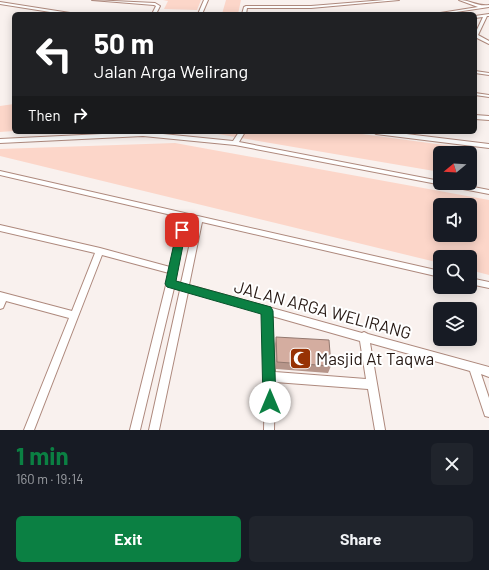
<!DOCTYPE html>
<meta charset="utf-8">
<style>
body{margin:0;font-family:Barlow,sans-serif;background:#20242c;color:#f1f3f6;height:100vh;display:flex;flex-direction:column;font-size:15px;white-space:nowrap}
*{box-sizing:border-box;margin:0}
p{font-size:13px;color:#9ea1a6}
.icon{flex:none;width:22px;height:22px;fill:none;stroke:currentColor;stroke-width:2;stroke-linecap:round;stroke-linejoin:round}
.map{position:relative;height:430px;overflow:hidden}
.drawer{display:flex;flex-direction:column;background:#171b24;flex:1}
.drawer>*{flex:none}
.hud{position:absolute;left:12px;top:12px;width:465px;height:122px;border-radius:6px;box-shadow:0 2px 10px #0003;background:#202124;color:#fff;overflow:hidden}
.needle{width:26px;rotate:252deg}
.fabs{position:absolute;left:433px;top:146px;display:grid;gap:8px}
.fabs a{display:grid;place-items:center;width:44px;height:44px;border-radius:6px;background:#171b24;box-shadow:0 2px 10px #0003;font-size:20px}
.pin{position:absolute;display:grid;place-items:center;width:34px;height:34px;color:#fff;margin:-17px;border-radius:8px;box-shadow:0 2px 6px #0006}
.me{position:absolute;width:44px;margin:-22px;rotate:0deg;stroke-linejoin:round;filter:drop-shadow(0 0 3px #0008)}
.turn{display:flex;align-items:center;gap:14px;height:84px;padding:0 16px;font-size:18px}
.turn .icon{width:52px;height:52px;stroke-width:2.5}
.turn b{display:block;font-size:28px;line-height:34px}
.then{display:flex;align-items:center;height:38px;padding:0 16px;background:#0003;gap:8px;font-size:15px}
.round{display:grid;place-items:center;flex:none;width:42px;height:42px;border-radius:6px;background:#20242c}
.headline{display:flex;align-items:center;justify-content:space-between;height:68px;padding:0 16px}
h1{font-size:24px;font-weight:700;line-height:30px;color:#0b8043}
.cta{display:flex;gap:8px;margin-top:auto;padding:8px 16px}
.cta a{flex:1;height:46px;border-radius:6px;background:#0b8043;color:#fff;font-size:16px;font-weight:700;line-height:46px;text-align:center}
.cta a+a{background:#20242c;color:#f1f3f6}
.map>svg:first-child{display:block}
</style>
<div class="map">
<svg width="489" height="430" viewBox="0 0 489 430">
<rect width="100%" height="100%" fill="#f9f1ee"/>
<path fill="#fcd6c9" fill-rule="evenodd" d="M 163,0 L 201,0 L 197,10 L 164,9 L 168,1 Z
M 226,0 L 241,0 L 238,14 L 222,14 Z
M 14,104 L 14,131 L 0,132 L 0,106 Z
M 206,132 L 347,132 L 459,147 L 460,153 L 440,153 L 440,172 Z
M 175,143 L 489,200 L 489,275 L 470,270 L 470,257 L 440,257 L 440,263 L 0,156 L 0,149 ZM 440,205 L 470,205 L 470,235 L 440,235 Z"/>
<g fill="none" stroke-linecap="round" stroke-linejoin="round">
<defs>
<path id="street" d="M 92,0 L 155,3 L 160,6 L 156,14 L 152,14 L 156,6 L 154,5 Z
M 204,0 L 208,0 L 202,14 L 198,14 Z
M 385,0 L 399,0 L 311,8 L 247,8 L 246,14 L 242,14 L 244,7 L 246,6 L 311,6 Z
M 459,0 C 471,0 477,7 489,5 L 489,7 L 443,14 L 434,14 L 478,7 Z
M 0,2 L 70,13 L 72,14 L 63,14 L 0,4 Z
M 489,14 L 489,16 L 487,16 L 478,35 L 489,41 L 489,44 L 475,37 L 475,34 L 483,17 L 475,18 L 475,16 Z
M 475,71 L 489,73 L 489,75 L 475,73 Z
M 475,93 L 489,95 L 489,97 L 475,95 Z
M 475,115 L 489,116 L 489,120 L 475,119 Z
M 143,132 L 233,141 L 239,132 L 245,132 L 239,142 L 440,181 L 440,183 L 453,183 L 489,190 L 489,194 L 235,145 L 143,136 L 0,143 L 0,139 Z
M 373,132 L 390,132 L 489,144 L 489,148 L 376,134 Z
M 0,171 L 440,271 L 440,277 L 202,222 L 189,285 L 362,333 L 364,332 L 368,334 L 489,367 L 489,377 L 481,374 L 489,398 L 489,417 L 485,416 L 470,371 L 370,343 L 385,430 L 375,430 L 368,389 L 275,382 L 274,430 L 264,430 L 265,377 L 263,313 L 188,292 L 159,430 L 149,430 L 180,290 L 174,288 L 140,430 L 130,430 L 169,273 L 102,255 L 34,430 L 24,430 L 69,318 L 6,301 L 3,308 L 0,309 L 0,292 L 72,311 L 95,253 L 0,231 L 0,225 L 100,248 L 170,267 L 180,217 L 0,175 ZM 187,219 L 195,220 L 181,283 L 175,282 ZM 272,316 L 360,341 L 366,379 L 275,372 Z
M 470,278 L 489,282 L 489,288 L 470,284 Z"/>
</defs>
<use href="#street" stroke="#ae897d" stroke-width="2"/>
<use href="#street" fill="#fff" fill-rule="evenodd"/>
</g>
<path fill="#b6958a" d="M 276,337 L 331,366 L 328,373 L 276,369 L 275,344 Z"/>
<path fill="#d4ada0" stroke="#947970" d="M 276,337 L 329,340 L 331,366 L 277,362 Z"/>
<path fill="#0b8043" stroke="#07532c" d="M 182,226 L 186,230 L 176,281 L 271,307 L 273,311 L 276,402 L 274,407 L 270,409 L 265,407 L 263,402 L 261,314 L 167,287 L 165,284 L 177,230 Z"/>
<defs>
<symbol id="mosque-square" viewBox="-11 -11 22 22"><rect x="-9" y="-9" width="18" height="18" rx="4" fill="#973204" stroke="#fff"/><path d="M3.5-4.9A6 6 0 1 0 3.5 4.9A5 5 0 1 1 3.5-4.9Z" fill="#fff"/></symbol>
</defs>
<g fill-rule="evenodd">
<use href="#mosque-square" x="288" y="346" width="25" height="25"/>
</g>
<g text-anchor="middle" dominant-baseline="central" stroke-width="4" stroke-linejoin="round" paint-order="stroke">
<g font-size="17" fill="#261813" stroke="#fff">
<text transform="translate(323 309) rotate(15)">JALAN ARGA WELIRANG</text>
</g>
<g font-size="17" fill="#261813" stroke="#fff" text-anchor="start">
<text x="316" y="358">Masjid At Taqwa</text>
</g>
</g>
</svg>
<div class="fabs">
<a><svg class="needle" viewBox="-14 -14 28 28"><path d="M0-13l5 13h-10z" fill="#e53935"/><path d="M0 13l5-13h-10z" fill="#9ea1a6"/></svg></a>
<a><svg class="icon" aria-label="sound" viewBox="0 0 24 24"><path d="M4 9h4l5-4v14l-5-4H4zM17 9q2 3 0 6"/></svg></a>
<a><svg class="icon" aria-label="search" viewBox="0 0 24 24"><circle cx="10" cy="10" r="6"/><path d="M15 15l6 6"/></svg></a>
<a><svg class="icon" aria-label="layers" viewBox="0 0 24 24"><path d="M12 4l9 5-9 5-9-5zM3 14l9 5 9-5"/></svg></a>
</div>
<div class="pin" style="left:182px;top:230px;background:#d93025"><svg class="icon" aria-label="arrive" viewBox="0 0 24 24"><path d="M6 21V4h12l-3 4 3 4H6"/></svg></div>
<svg class="me" style="left:270px;top:402px" viewBox="-20 -20 40 40"><circle r="19" fill="#fff"/><path d="M0-13L10 11 0 6-10 11z" fill="#0b8043"/></svg>
<div class="hud">
<div class="turn"><svg class="icon" aria-label="left" viewBox="0 0 24 24"><path d="M17 20v-9H6M10 6l-5 5 5 5"/></svg><div><b>50 m</b>Jalan Arga Welirang</div></div>
<div class="then">Then<svg class="icon" aria-label="right" viewBox="0 0 24 24"><path d="M7 20v-9h11M14 6l5 5-5 5"/></svg></div>
</div>
</div>
<section class="drawer">
<div class="headline"><div><h1>1 min</h1><p>160 m · 19:14</p></div><a class="round"><svg class="icon" aria-label="close" viewBox="0 0 24 24"><path d="M6 6l12 12M18 6L6 18"/></svg></a></div>
<div class="cta"><a>Exit</a><a>Share</a></div>
</section>
